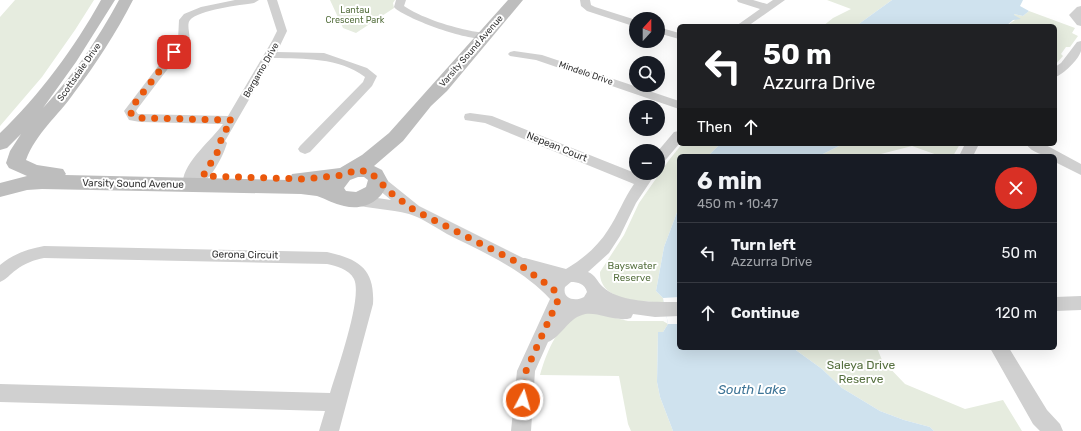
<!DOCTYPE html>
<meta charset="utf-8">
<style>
body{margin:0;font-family:Rubik,sans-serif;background:#242831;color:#f1f3f6;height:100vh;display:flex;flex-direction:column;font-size:15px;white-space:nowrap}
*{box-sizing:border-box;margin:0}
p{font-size:13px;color:#9ea1a6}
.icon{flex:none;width:22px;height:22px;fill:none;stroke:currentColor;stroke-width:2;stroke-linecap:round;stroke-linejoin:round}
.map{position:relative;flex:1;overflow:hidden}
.panel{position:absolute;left:677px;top:154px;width:380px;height:196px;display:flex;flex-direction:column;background:#171b24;border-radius:6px;box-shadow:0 4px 16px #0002}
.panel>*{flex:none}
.banner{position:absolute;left:677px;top:24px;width:380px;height:122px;border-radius:6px;box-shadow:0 4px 16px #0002;background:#202124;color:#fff;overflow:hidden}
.needle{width:26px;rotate:21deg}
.tools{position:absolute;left:629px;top:12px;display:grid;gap:8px}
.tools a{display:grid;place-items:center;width:36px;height:36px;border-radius:50%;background:#171b24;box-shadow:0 4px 16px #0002;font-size:20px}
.pin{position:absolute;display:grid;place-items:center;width:34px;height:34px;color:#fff;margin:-17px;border-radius:8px;box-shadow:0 2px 6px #0006}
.me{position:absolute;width:44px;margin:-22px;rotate:6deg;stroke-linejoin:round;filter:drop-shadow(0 0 3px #0008)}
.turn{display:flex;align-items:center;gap:14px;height:84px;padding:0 20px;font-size:18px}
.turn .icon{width:52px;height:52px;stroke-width:2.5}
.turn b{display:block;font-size:28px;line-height:34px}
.then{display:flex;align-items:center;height:38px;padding:0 20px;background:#0003;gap:8px;font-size:15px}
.round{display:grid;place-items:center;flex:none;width:42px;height:42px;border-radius:21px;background:#242831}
.summary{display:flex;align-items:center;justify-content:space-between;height:68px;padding:0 20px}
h1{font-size:24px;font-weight:700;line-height:30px}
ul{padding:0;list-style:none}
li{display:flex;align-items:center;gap:12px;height:60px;padding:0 20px;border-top:1px solid #363941}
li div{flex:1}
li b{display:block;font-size:15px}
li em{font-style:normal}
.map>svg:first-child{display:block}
</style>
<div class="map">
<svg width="1081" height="431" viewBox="0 0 1081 431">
<rect width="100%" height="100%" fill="#fff"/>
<path fill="#e6ecdf" d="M 15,0 L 94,0 L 75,30 L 42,77 L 0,126 L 0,17 Z
M 330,0 L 395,0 L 393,3 L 394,8 L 356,33 L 343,28 Z
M 827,0 L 892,0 L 856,26 L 823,26 L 833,18 L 851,9 Z
M 1029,11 L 1075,28 L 1072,33 L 1078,36 L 1070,47 L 1066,47 L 1061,54 L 1063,56 L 1055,65 L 1055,26 L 1006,26 L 1015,20 L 1013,15 L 1014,14 L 1023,16 Z
M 682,144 L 720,144 L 708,156 L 679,156 L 679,207 L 664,247 L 656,291 L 663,298 L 664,302 C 643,302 599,302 600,272 L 624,235 L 639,203 L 669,160 Z
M 843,144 L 960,144 L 953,156 L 940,156 L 912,146 L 873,156 L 819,156 Z
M 591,312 L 628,321 L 663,321 L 668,324 L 663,332 L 658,332 L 657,382 L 660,397 L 673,431 L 631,431 L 628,424 L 619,376 L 540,375 C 546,354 556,328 576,315 C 580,313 587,313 591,312 Z
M 793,348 L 877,348 L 882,360 L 905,384 L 965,409 L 1003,400 L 1022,431 L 934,431 L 930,427 L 904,420 L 880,411 L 842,388 L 822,369 Z"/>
<path fill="#cfe2ee" d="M 892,0 L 1023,0 L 1020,6 L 1029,11 L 1023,16 L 1014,14 L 1014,15 L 1021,19 L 1013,20 L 1006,26 L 856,26 Z
M 720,144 L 843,144 L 819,156 L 708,156 Z
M 679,207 L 679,348 L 793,348 L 822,369 L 842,388 L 880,411 L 904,420 L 930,427 L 934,431 L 673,431 L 660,397 L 657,382 L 658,332 L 663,332 L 668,324 L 663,298 L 656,291 L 664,247 Z"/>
<path fill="#fff" d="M 679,297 L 679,324 L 668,324 L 663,298 Z"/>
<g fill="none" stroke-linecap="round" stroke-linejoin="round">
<path fill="#d0d0d0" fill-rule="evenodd" d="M 235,0 L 259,0 L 254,3 C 241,5 198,10 190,20 C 186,25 191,35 189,41 L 138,108 L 136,111 L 138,114 L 228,116 L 272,41 L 277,31 L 267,0 L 277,0 L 287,31 L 277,52 L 324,53 L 367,68 L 377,76 L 372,86 L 310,152 L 305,154 L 300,152 L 298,149 L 300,146 L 363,82 L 365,77 C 339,57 304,59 273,58 L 225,141 L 227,143 C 223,158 204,194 185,189 C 174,170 213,139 223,124 L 140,122 L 129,120 L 124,111 L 178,40 L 179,20 L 184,14 L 201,7 Z
M 396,0 L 406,0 L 404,6 C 420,17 448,26 467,30 C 474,32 482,32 489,34 L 490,36 C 481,47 403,18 394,7 Z
M 580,0 L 590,0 L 591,5 L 595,7 L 636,20 L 636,27 L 587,11 L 581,6 Z
M 737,0 L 753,0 L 767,4 L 773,0 L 785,0 L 748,26 L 736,26 L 760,9 L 738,2 Z
M 1081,6 L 1081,26 L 1077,25 L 1069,15 L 1077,7 Z
M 658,27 L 679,33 L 679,39 L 658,33 Z
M 1081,41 C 1081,44 1081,48 1081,51 C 1079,59 1063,75 1055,77 L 1055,67 L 1061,63 L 1077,42 Z
M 514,51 L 542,55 L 679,101 L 679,109 L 536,60 L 510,56 L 508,54 L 510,52 Z
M 470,113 L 492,116 L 640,175 L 642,173 L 656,173 L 636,203 L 620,236 L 609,253 L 588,272 C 596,275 597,282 603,287 C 620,303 657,302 679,302 L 679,316 L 655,317 L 633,314 L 631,318 C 616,323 595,310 582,315 C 568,319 561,337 548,342 L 535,371 L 531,431 L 511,431 L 517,371 L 550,299 C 522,269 483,252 447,234 C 435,227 422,218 409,214 C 390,209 370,209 352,204 L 350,200 L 352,196 L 357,195 L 391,200 L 373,185 L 371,181 L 373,177 L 378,176 L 383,177 L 419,206 L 523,258 L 525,258 L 566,269 C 583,259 598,246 608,230 C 618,215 624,198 634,184 L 485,123 L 465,120 L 464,117 L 465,114 ZM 571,282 C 578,282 585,284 587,292 L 584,297 C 575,302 562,299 565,287 Z
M 679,131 L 679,144 L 663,163 L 658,165 L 658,151 L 674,132 Z
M 965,144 L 979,144 L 973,156 L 959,156 Z
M 1026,144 L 1044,144 L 1081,164 L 1081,175 L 1055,162 L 1055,156 C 1045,156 1032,153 1026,144 Z
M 44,246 L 327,252 C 359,259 375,269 373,304 L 339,431 L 319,431 L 325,411 L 0,402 L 0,384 L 330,393 C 337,370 363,297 354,279 C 349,269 336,266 327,264 L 44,258 C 34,260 25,263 16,270 C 10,274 7,279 0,282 L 0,265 C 13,254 28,249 44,246 Z
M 1081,296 L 1081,310 L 1055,311 L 1055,297 Z
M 990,348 L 1009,348 L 1047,410 L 1060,424 L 1063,431 L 1040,431 L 1033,424 Z"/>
<path fill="#bdbdbd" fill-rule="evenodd" d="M 101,0 L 115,0 L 76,62 L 43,108 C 73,76 98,39 119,0 L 133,0 C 116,33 96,64 74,93 C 58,116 36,133 26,160 L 37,165 L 63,169 L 66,174 L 65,175 L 289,180 L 292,174 L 340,168 L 362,155 L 389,133 L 508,0 L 523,0 L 447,91 L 431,106 L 403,141 L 374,166 L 382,170 L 388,181 C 383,201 364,211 344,206 C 334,204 326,199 317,196 C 312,195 306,195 301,194 L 42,189 L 27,190 L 0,197 L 0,183 L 27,176 L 9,168 L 6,163 L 10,151 L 21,134 L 7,148 L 0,150 L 0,133 C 39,96 75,47 101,0 ZM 358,177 L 364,177 L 368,180 L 366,187 L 356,192 L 346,191 L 344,188 L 350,180 Z"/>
</g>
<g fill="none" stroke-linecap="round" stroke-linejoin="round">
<path stroke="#ea580c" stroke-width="7" stroke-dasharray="0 12.6" d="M 174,52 L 132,107 C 129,114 132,117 140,118 L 232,120 L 222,136 L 218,151 L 203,176 L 305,179 L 343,175 L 357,170 L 370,172 L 391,193 L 414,210 L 513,260 L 548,285 L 554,290 L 558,300 L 526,371 L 523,400"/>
</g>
<g text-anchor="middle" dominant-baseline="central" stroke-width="4" stroke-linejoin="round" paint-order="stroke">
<g font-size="9" fill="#56703f" stroke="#fff">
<text x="355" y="10">Lantau<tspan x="355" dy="10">Crescent Park</tspan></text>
</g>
<g font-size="9" fill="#333" stroke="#fff">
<text transform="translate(471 51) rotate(-49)">Varsity Sound Avenue</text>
<text transform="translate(261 70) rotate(-60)">Bergamo Drive</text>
<text transform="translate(79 72) rotate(-55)">Scottsdale Drive</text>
<text transform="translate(586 73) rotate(19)">Mindelo Drive</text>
</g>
<g font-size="10" fill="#333" stroke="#fff">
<text transform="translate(557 147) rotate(22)">Nepean Court</text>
<text transform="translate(133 184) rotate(1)">Varsity Sound Avenue</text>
<text transform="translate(245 255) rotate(1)">Gerona Circuit</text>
</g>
<g font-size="10" fill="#56703f" stroke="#fff">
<text x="632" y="266">Bayswater<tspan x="632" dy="12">Reserve</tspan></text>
</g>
<g font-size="12" fill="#56703f" stroke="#fff">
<text x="861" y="365">Saleya Drive<tspan x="861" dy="14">Reserve</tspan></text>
</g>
<g font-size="13" font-style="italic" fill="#3f7597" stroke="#fff">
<text x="752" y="389">South Lake</text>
</g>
</g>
</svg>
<div class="tools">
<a><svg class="needle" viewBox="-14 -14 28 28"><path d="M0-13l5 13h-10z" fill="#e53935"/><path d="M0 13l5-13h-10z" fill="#9ea1a6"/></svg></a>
<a><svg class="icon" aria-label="search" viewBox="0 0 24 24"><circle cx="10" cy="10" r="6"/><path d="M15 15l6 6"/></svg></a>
<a>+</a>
<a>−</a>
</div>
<div class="pin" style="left:174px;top:52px;background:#d93025"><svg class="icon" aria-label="arrive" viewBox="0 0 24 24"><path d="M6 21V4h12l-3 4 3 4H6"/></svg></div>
<svg class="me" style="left:523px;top:400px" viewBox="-20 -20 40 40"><circle r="17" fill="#ea580c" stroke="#fff" stroke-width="3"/><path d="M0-11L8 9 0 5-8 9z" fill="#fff"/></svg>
<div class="banner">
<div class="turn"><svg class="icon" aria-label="left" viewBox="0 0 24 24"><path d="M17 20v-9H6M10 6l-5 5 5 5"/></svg><div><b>50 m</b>Azzurra Drive</div></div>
<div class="then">Then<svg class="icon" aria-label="ahead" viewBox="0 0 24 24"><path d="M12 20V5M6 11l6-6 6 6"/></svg></div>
</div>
<section class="panel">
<div class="summary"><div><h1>6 min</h1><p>450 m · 10:47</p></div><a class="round" style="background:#d93025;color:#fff"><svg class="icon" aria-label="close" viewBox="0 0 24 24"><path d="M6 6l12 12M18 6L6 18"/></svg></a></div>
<ul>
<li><svg class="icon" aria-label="left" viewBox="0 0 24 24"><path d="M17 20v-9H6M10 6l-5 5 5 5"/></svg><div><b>Turn left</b><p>Azzurra Drive</p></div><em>50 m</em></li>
<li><svg class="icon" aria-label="ahead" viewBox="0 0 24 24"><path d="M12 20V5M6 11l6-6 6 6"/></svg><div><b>Continue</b></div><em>120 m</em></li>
</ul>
</section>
</div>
